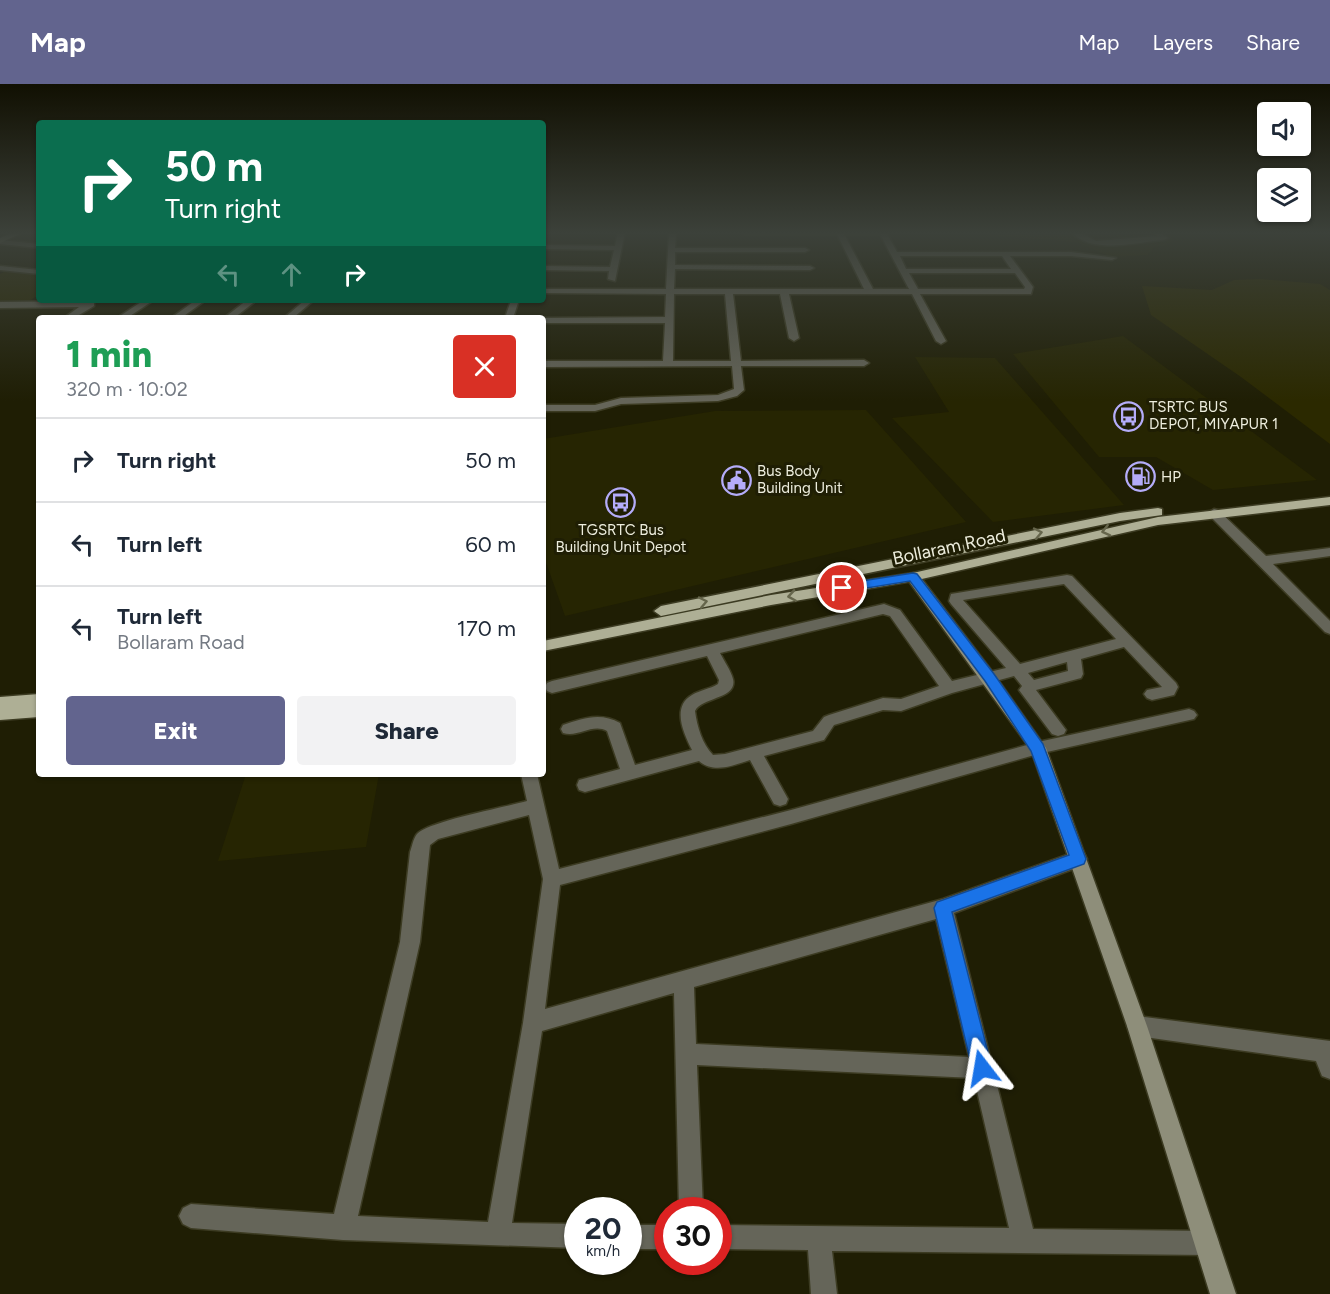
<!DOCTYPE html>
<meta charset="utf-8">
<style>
body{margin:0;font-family:Figtree,sans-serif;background:#f2f2f3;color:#1f2937;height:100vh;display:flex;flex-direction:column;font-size:22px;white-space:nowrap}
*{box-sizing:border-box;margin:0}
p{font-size:20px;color:#747a83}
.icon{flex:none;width:33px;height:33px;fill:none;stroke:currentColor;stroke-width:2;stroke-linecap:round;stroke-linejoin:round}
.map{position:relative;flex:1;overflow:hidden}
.sheet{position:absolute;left:36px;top:231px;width:510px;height:462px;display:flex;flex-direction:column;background:#fff;border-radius:6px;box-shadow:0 2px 4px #0004}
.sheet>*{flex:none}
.banner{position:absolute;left:36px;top:36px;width:510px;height:183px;border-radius:6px;box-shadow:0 2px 4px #0004;background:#0b6e4f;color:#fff;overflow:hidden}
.tools{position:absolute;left:1257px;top:18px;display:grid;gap:12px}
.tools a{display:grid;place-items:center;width:54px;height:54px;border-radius:6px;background:#fff;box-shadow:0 2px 4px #0004;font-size:30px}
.speed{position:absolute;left:564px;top:1113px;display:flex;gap:12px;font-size:30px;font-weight:700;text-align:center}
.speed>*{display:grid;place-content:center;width:78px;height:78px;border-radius:50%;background:#fff;box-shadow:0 2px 4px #0004;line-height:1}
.speed small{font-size:15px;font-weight:400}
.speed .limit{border:9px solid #d22;background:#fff;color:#111}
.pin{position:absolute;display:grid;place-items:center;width:51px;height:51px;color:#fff;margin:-26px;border:3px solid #fff;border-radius:50%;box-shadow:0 2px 6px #0007}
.me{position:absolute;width:66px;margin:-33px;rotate:346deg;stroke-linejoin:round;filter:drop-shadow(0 0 4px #0008)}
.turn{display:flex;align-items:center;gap:21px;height:126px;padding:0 30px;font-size:27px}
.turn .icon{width:78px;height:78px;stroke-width:2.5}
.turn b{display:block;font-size:42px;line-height:51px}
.lanes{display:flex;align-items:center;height:57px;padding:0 30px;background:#0003;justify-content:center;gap:30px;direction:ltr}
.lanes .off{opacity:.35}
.round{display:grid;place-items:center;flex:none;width:63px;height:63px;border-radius:6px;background:#f2f2f3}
.summary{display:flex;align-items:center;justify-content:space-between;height:102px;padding:0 30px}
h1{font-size:36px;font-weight:800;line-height:45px;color:#1e9e55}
.button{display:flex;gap:12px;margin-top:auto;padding:12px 30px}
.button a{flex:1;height:69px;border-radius:6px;background:#62648e;color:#fff;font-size:24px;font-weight:800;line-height:69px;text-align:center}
.button a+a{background:#f2f2f3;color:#1f2937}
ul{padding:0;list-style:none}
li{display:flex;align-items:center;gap:18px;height:84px;padding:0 30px;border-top:2px solid #e0e1e3}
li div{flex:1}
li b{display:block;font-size:22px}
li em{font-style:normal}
header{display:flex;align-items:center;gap:36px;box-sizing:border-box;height:84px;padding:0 30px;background:#62648e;color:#fff}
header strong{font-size:28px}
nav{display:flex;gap:33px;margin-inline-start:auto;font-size:21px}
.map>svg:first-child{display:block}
</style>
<header>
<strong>Map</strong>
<nav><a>Map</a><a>Layers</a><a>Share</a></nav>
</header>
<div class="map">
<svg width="1330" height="1210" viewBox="0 0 1330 1210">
<rect width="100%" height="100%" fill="#1f1e04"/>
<path fill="#262502" d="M 949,148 L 1167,148 L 1173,152 L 1173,157 L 1164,162 L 1154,163 L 1148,171 L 1111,173 L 1076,158 Z
M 1123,252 L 1317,396 L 1213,406 L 1156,373 L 1099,373 L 1013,270 Z
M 915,273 L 995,274 L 1124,421 L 993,438 L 892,334 L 949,328 Z
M 866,326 L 966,438 L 565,532 L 543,470 L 543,355 L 715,327 Z
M 246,690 L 379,690 L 366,763 L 218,777 Z"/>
<path fill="#2b2900" d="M 949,148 L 1067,148 L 1076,158 Z
M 8,186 L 39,190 L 39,211 L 25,219 L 0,219 L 0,190 Z
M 1260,195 L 1320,200 L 1330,206 L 1330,360 L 1241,293 L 1151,231 L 1142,202 L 1212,206 L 1234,196 Z"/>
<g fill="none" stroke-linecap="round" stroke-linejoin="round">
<defs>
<path id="street" d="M 618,148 L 625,148 L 615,197 L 608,195 L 609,187 L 543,186 L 543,182 L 610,183 L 614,166 L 543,165 L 543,161 L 615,162 Z
M 669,148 L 676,148 L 675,164 L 805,164 L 809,166 L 805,168 L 675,168 L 675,181 L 810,182 L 814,184 L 810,186 L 675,185 L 674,205 L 864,205 L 837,150 L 744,150 L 741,148 L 886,148 L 897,168 L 1071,168 L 1116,174 L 1112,176 L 1071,172 L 1010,172 L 1033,203 L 1031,210 L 920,210 L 946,257 L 941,260 L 936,257 L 912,210 L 789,210 L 799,254 L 794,257 L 789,254 L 780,210 L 733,210 L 741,277 L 864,276 L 869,279 L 864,282 L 741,282 L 744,306 L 737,312 L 718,317 L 621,320 L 595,327 L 543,327 L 543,321 L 595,321 L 621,314 L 718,311 L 734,305 L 732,282 L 543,283 L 543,277 L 663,277 L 665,239 L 543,239 L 543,234 L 540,234 L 665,233 L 666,210 L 543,209 L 543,205 L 666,205 ZM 844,150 L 880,150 L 909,205 L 873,205 ZM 900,172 L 1002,172 L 1011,185 L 906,185 ZM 909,189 L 1015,189 L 1025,203 L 1024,205 L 918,205 ZM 674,210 L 725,210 L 731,277 L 673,277 Z
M 1071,148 L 1079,148 L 1096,157 L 1157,152 L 1152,148 L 1159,148 L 1168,154 L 1164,156 C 1136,158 1093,171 1071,148 Z
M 0,156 L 39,160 L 39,164 L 0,160 Z
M 0,182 L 39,186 L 39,190 L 0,186 Z
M 144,216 L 154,216 L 127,234 L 117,234 Z
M 196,216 L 206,216 L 181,234 L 171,234 Z
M 247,216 L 257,216 L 234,234 L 224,234 Z
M 305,216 L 314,216 L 293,234 L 284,234 Z
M 511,216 L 519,216 L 513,234 L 505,234 Z
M 91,217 L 94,218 L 94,222 L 74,234 L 64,234 L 79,223 L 0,224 L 0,218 Z
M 1214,425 L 1218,426 L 1266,472 L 1330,464 L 1330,472 L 1273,480 L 1330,537 L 1330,550 L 1325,548 L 1210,432 L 1208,429 Z
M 1067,491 L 1072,492 L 1176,599 L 1178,603 L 1174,611 L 1152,616 L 1147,614 L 1144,610 L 1147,606 L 1162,603 L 1124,563 L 1081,575 L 1083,590 L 1081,594 L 1036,606 L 1066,646 L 1064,650 L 1058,652 L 1052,650 L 1019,606 L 1022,602 L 1014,592 L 952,609 L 901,627 L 883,626 L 834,641 L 824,656 L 764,672 L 788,715 L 786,720 L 780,722 L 774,720 L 750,676 C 734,681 714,690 699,677 L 585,708 L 579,706 L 577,701 L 579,696 L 620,685 L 607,647 C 592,639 578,654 563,649 L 561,645 L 563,641 C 583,634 601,628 620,639 L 635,681 L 692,666 C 684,650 671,623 692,611 C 700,606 710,605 718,600 L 719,596 L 707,572 L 552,609 L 547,607 L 545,603 L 547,599 L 552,597 L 884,520 L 900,526 L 952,597 L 1006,584 L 951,520 L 949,517 L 951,510 ZM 1064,500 L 1116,555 L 1020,580 L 963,516 ZM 883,530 L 890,532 L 939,602 L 901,615 L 883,614 L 829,631 L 824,633 L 813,647 L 725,670 L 713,671 C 702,660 697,642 695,627 C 702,613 738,615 733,595 C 731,587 724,577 720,569 ZM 1067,578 L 1068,587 L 1034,596 L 1028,589 Z
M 1189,625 L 1194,627 L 1197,631 L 1194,635 L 1038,670 L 791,740 L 560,801 L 545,925 L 943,815 L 1078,767 L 1084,769 L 1087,775 L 1084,781 L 954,829 L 1033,1145 L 1207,1147 L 1216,1150 L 1219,1159 L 1216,1168 L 1207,1171 L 832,1167 L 837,1210 L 811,1210 L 808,1166 L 718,1165 L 718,1141 L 1009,1144 L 974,994 L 697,981 L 703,1126 L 679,1126 L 674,909 L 542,947 L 512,1139 L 578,1140 L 578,1164 L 343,1156 L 191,1144 L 183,1140 L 179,1132 L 183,1124 L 191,1120 L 334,1130 L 400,858 L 410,768 C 412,763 413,755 417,750 C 429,737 506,723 527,717 L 521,690 L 537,690 L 559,785 L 791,726 L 1038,658 ZM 529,731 L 543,795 L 523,939 L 488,1138 L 358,1132 L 420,858 L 430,761 L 438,755 ZM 936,835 L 969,973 L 696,960 L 694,903 Z
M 1137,932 L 1330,957 L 1330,995 L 1322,992 L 1316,977 L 1137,952 L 1130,949 L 1127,942 L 1130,935 Z
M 628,1141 L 668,1141 L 668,1165 L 628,1165 Z"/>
<path id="secondary" d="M 15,148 L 24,148 L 0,159 L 0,154 Z
M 913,489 L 918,490 L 994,590 L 1046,664 L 1147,942 L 1236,1210 L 1210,1210 L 1127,942 L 1031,666 L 908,496 L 906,493 Z"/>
<path id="primary" d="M 1330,413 L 1330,421 L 1158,441 L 913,497 L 771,521 L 543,567 L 543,557 L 771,511 L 913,489 L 1158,433 Z
M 1158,424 L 1162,425 L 1162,431 L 1120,437 L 661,532 L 654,527 L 661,522 L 1120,429 Z
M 39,610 L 39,633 L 0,636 L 0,613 Z"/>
</defs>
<use href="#street" stroke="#3c3b22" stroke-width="3"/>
<use href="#secondary" stroke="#3c3b22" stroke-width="3"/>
<use href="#primary" stroke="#3c3b22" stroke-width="3"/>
<use href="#street" fill="#656559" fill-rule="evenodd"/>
<use href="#secondary" fill="#8e8e7a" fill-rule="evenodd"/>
<use href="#primary" fill="#aeaf95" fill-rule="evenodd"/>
</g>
<defs><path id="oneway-chevron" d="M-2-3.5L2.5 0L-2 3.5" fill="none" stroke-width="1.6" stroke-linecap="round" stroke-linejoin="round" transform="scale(1.5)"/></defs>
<g stroke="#66664c">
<use href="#oneway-chevron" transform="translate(1106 447) rotate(167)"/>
<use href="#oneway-chevron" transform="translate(1038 449) rotate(-12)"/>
<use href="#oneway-chevron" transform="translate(792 512) rotate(171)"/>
<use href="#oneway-chevron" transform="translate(703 518) rotate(-12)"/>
</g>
<linearGradient id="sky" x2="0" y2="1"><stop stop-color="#111002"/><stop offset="0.47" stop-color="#3c413a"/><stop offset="1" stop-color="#3c413a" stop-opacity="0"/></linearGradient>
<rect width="1330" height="317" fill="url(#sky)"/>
<path fill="#1a73e8" stroke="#114b97" stroke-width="1.5" d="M 913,489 L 917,490 L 994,590 L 1043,660 L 1086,775 L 1084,780 L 952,828 L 992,984 L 989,991 L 982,994 L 975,991 L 972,984 L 934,824 L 937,818 L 1069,771 L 1031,667 L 985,597 L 910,497 L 842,508 L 836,504 L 842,500 Z"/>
<defs>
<symbol id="bus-ring" viewBox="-11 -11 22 22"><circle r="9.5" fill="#1f1e04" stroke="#b4acf9" stroke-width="1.5"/><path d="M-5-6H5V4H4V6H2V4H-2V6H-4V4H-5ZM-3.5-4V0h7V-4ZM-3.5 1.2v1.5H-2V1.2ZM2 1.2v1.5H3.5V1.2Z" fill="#b4acf9"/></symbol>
<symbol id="fuel-ring" viewBox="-11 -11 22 22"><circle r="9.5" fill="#1f1e04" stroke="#b4acf9" stroke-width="1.5"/><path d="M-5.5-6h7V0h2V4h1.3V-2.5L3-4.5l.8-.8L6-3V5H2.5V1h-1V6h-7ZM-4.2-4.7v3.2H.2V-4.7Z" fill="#b4acf9"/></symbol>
<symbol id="civic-ring" viewBox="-11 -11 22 22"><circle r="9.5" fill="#1f1e04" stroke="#b4acf9" stroke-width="1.5"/><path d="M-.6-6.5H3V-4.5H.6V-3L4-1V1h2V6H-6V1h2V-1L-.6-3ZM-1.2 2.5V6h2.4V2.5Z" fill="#b4acf9"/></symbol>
</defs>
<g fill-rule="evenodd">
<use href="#bus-ring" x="1112" y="316" width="33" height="33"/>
<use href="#fuel-ring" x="1124" y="376" width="33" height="33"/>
<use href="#civic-ring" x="720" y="380" width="33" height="33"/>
<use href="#bus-ring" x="604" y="402" width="33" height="33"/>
</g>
<g text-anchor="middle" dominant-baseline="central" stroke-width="6" stroke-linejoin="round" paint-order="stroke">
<g font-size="15" fill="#ededdd" stroke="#1f1e04" text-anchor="start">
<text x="1149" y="323">TSRTC BUS<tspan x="1149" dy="17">DEPOT, MIYAPUR 1</tspan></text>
<text x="757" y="387">Bus Body<tspan x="757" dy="17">Building Unit</tspan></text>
<text x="1161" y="393">HP</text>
<text x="621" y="446" text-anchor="middle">TGSRTC Bus<tspan x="621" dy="17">Building Unit Depot</tspan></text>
</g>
<g font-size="18" fill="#ededdd" stroke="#1f1e04">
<text transform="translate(949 463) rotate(-12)">Bollaram Road</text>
</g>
</g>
</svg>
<div class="tools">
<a><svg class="icon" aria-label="sound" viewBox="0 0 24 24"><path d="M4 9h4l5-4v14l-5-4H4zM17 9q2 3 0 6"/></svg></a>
<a><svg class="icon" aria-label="layers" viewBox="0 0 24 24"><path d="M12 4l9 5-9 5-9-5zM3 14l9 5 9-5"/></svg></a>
</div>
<div class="speed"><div>20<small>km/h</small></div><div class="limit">30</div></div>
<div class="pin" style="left:842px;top:504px;background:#d93025"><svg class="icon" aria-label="arrive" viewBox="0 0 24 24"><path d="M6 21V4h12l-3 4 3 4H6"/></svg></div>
<svg class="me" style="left:982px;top:984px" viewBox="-20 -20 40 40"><path d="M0-17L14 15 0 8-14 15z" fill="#1a73e8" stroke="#fff" stroke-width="4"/></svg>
<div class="banner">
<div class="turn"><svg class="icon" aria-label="right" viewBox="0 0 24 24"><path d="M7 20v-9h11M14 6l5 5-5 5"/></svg><div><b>50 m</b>Turn right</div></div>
<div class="lanes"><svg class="icon off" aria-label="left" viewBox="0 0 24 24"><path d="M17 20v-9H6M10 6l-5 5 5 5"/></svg><svg class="icon off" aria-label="ahead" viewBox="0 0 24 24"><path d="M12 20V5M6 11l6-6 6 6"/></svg><svg class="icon" aria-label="right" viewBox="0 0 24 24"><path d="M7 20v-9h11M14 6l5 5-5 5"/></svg></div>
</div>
<section class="sheet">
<div class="summary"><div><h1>1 min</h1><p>320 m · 10:02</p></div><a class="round" style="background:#d93025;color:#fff"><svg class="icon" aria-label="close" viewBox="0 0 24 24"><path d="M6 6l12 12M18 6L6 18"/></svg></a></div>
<ul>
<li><svg class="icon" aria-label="right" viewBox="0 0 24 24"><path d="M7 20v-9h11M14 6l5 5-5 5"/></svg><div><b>Turn right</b></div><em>50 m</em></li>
<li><svg class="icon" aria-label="left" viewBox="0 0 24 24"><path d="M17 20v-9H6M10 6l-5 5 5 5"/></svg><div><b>Turn left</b></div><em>60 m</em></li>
<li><svg class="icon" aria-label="left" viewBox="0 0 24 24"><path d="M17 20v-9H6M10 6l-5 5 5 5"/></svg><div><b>Turn left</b><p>Bollaram Road</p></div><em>170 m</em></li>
</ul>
<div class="button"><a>Exit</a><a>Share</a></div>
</section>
</div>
